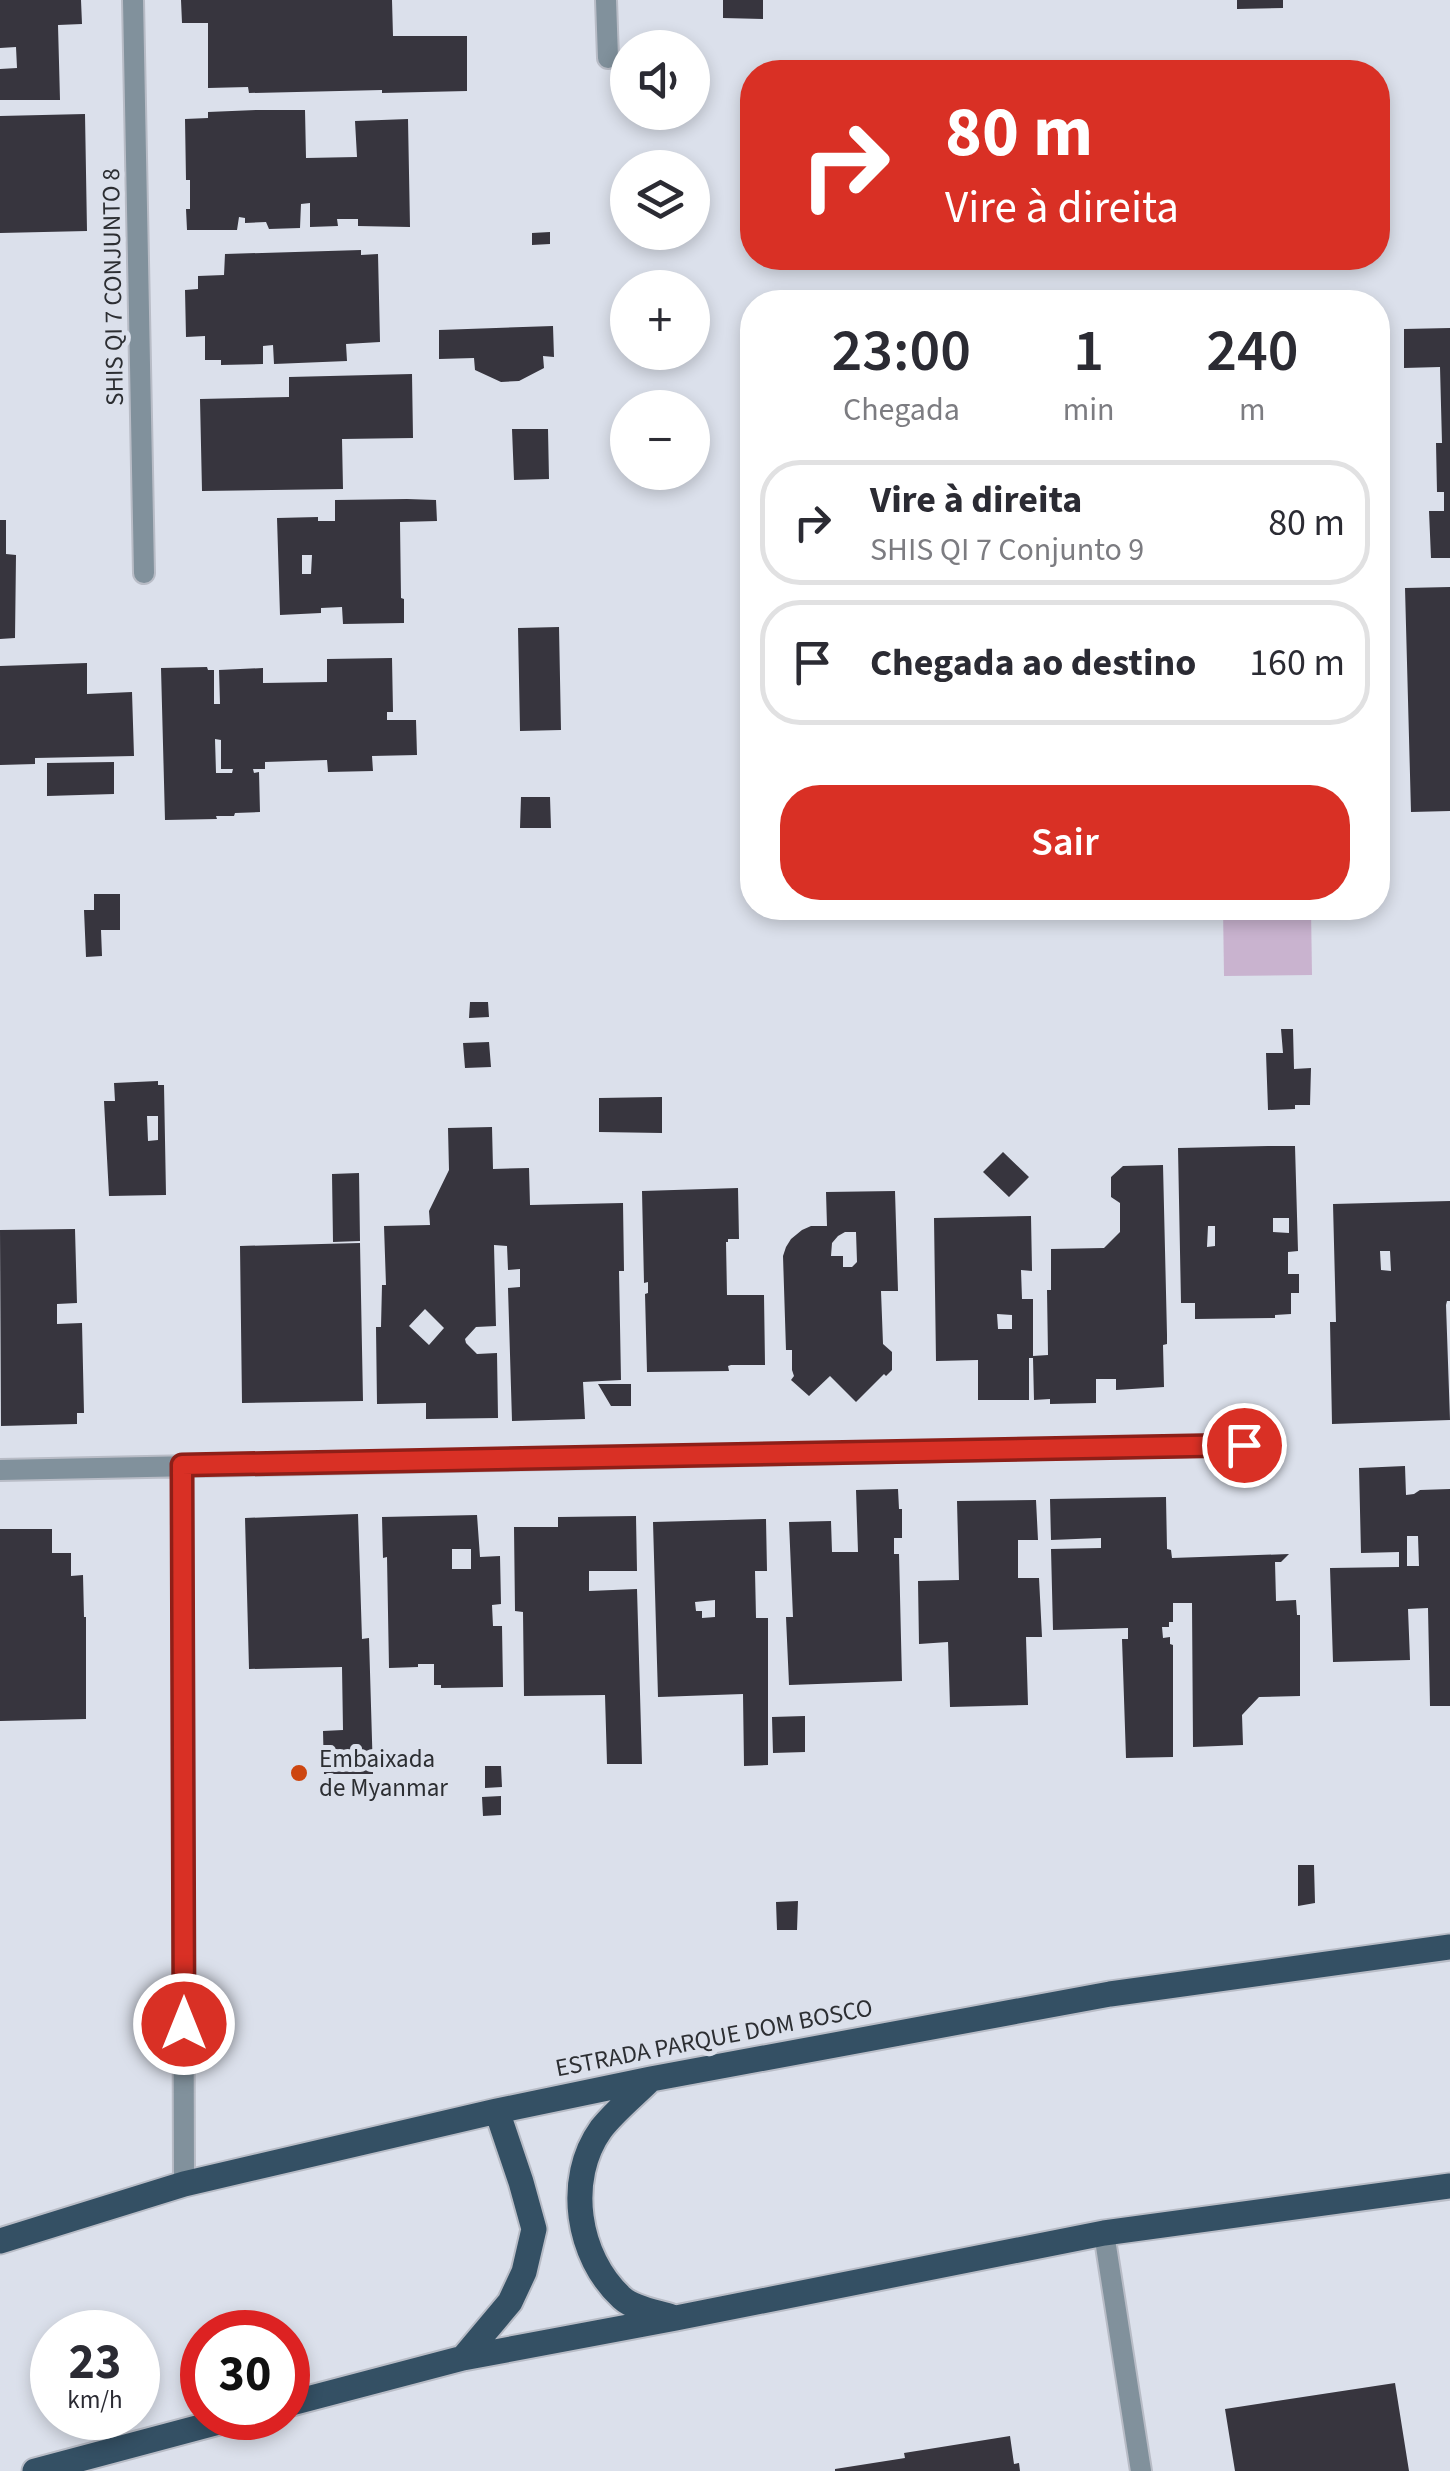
<!DOCTYPE html>
<html lang="pt">
<meta charset="utf-8">
<style>
body{margin:0;font-family:"Source Sans 3",sans-serif;background:#f7f7f7;color:#2b2b33;height:100vh;display:flex;flex-direction:column;font-size:38px;white-space:nowrap}
*{box-sizing:border-box;margin:0}
p{font-size:32px;color:#7c7c81}
.icon{flex:none;width:55px;height:55px;fill:none;stroke:currentColor;stroke-width:2;stroke-linecap:round;stroke-linejoin:round}
.map{position:relative;flex:1;overflow:hidden}
.sheet{position:absolute;left:740px;top:290px;width:650px;height:630px;display:flex;flex-direction:column;background:#fff;border-radius:40px;box-shadow:0 5px 15px #0003}
.sheet>*{flex:none}
.guide{position:absolute;left:740px;top:60px;width:650px;height:210px;border-radius:40px;box-shadow:0 5px 15px #0003;background:#d93025;color:#fff;overflow:hidden}
.tools{position:absolute;left:610px;top:30px;display:grid;gap:20px}
.tools a{display:grid;place-items:center;width:100px;height:100px;border-radius:50%;background:#fff;box-shadow:0 5px 15px #0003;font-size:50px}
.speed{position:absolute;left:30px;top:2310px;display:flex;gap:20px;font-size:50px;font-weight:700;text-align:center}
.speed>*{display:grid;place-content:center;width:130px;height:130px;border-radius:50%;background:#fff;box-shadow:0 5px 15px #0003;line-height:1}
.speed small{font-size:25px;font-weight:400}
.speed .limit{border:15px solid #d22;background:#fff;color:#111}
.pin{position:absolute;display:grid;place-items:center;width:85px;height:85px;color:#fff;margin:-42px;border:5px solid #fff;border-radius:50%;box-shadow:0 2px 10px #0007}
.me{position:absolute;width:110px;margin:-55px;rotate:0deg;stroke-linejoin:round;filter:drop-shadow(0 0 8px #0008)}
.turn{display:flex;align-items:center;gap:35px;height:210px;padding:0 40px;font-size:45px}
.turn .icon{width:130px;height:130px;stroke-width:2.5}
.turn b{display:block;font-size:70px;line-height:85px}
.eta{display:flex;justify-content:space-evenly;align-items:center;height:170px;text-align:center}
.eta b{font-size:60px;font-weight:600;line-height:70px}
.primary-button{display:flex;gap:20px;margin-top:auto;padding:20px 40px}
.primary-button a{flex:1;height:115px;border-radius:40px;background:#d93025;color:#fff;font-size:40px;font-weight:600;line-height:115px;text-align:center}
ul{padding:0;list-style:none}
li{display:flex;align-items:center;gap:30px;height:125px;margin:0 20px 15px;padding:0 20px;border:5px solid #e1e1e2;border-radius:40px}
li div{flex:1}
li b{display:block;font-size:38px}
li em{font-style:normal}
.map>svg:first-child{display:block}
</style>
<div class="map">
<svg width="1450" height="2471" viewBox="0 0 1450 2471">
<rect width="100%" height="100%" fill="#dbe0eb"/>
<path fill="#c9b3cf" d="M 1223,908 L 1311,908 L 1312,975 L 1224,976 Z"/>
<path fill="#37353e" fill-rule="evenodd" d="M 0,0 L 81,0 L 82,24 L 58,25 L 60,100 L 0,100 L 0,69 L 17,68 L 16,47 L 0,48 Z
M 181,0 L 392,0 L 393,36 L 467,36 L 467,91 L 382,93 L 382,90 L 249,93 L 248,87 L 208,88 L 208,23 L 182,23 Z
M 723,0 L 763,0 L 763,19 L 723,18 Z
M 1237,0 L 1283,0 L 1283,8 L 1237,9 Z
M 256,110 L 305,110 L 306,158 L 357,157 L 355,121 L 408,119 L 410,227 L 358,226 L 358,219 L 337,219 L 338,226 L 310,227 L 310,203 L 301,204 L 300,228 L 269,229 L 266,222 L 245,223 L 245,218 L 239,217 L 237,230 L 187,230 L 186,209 L 190,209 L 190,180 L 186,180 L 185,119 L 208,118 L 208,112 Z
M 85,114 L 87,231 L 0,233 L 0,116 Z
M 550,232 L 550,244 L 532,245 L 532,233 Z
M 361,250 L 361,255 L 378,254 L 380,342 L 346,344 L 347,361 L 274,364 L 273,345 L 263,346 L 263,364 L 221,365 L 221,360 L 205,360 L 205,336 L 186,337 L 185,290 L 198,289 L 198,276 L 224,275 L 225,254 Z
M 553,326 L 554,357 L 543,356 L 544,368 L 519,381 L 501,382 L 475,370 L 474,358 L 439,359 L 439,330 Z
M 1450,328 L 1450,558 L 1431,558 L 1429,511 L 1444,511 L 1444,492 L 1437,492 L 1436,443 L 1442,443 L 1440,367 L 1404,368 L 1404,329 Z
M 412,374 L 413,438 L 342,439 L 343,489 L 202,491 L 200,399 L 289,397 L 289,377 Z
M 512,429 L 548,429 L 549,479 L 514,480 Z
M 407,499 L 436,500 L 437,521 L 400,522 L 401,598 L 404,599 L 404,623 L 343,624 L 342,607 L 321,608 L 321,613 L 280,615 L 277,518 L 318,517 L 318,521 L 335,521 L 335,500 ZM 302,555 L 312,555 L 311,574 L 302,574 Z
M 0,520 L 6,520 L 6,554 L 16,555 L 15,638 L 0,639 Z
M 1450,587 L 1450,811 L 1411,812 L 1405,588 Z
M 559,627 L 561,730 L 520,731 L 518,628 Z
M 392,658 L 393,712 L 387,712 L 387,720 L 416,720 L 417,755 L 372,756 L 373,771 L 328,772 L 327,760 L 265,762 L 265,769 L 253,769 L 254,773 L 259,772 L 260,812 L 235,813 L 234,816 L 216,816 L 217,819 L 165,820 L 161,668 L 207,667 L 208,670 L 214,670 L 214,704 L 220,704 L 219,670 L 263,668 L 263,683 L 327,682 L 327,659 ZM 215,739 L 221,740 L 221,769 L 233,769 L 232,773 L 216,773 Z
M 87,663 L 87,694 L 132,692 L 134,756 L 35,758 L 35,764 L 0,765 L 0,666 Z
M 114,762 L 114,794 L 47,796 L 47,763 Z
M 521,797 L 550,797 L 551,828 L 520,828 Z
M 94,894 L 120,894 L 120,930 L 101,930 L 102,956 L 86,957 L 84,910 L 94,910 Z
M 470,1002 L 488,1002 L 489,1017 L 469,1018 Z
M 1281,1029 L 1293,1029 L 1294,1069 L 1311,1068 L 1310,1105 L 1295,1105 L 1295,1109 L 1268,1110 L 1266,1053 L 1283,1053 Z
M 489,1042 L 491,1067 L 465,1068 L 463,1043 Z
M 158,1081 L 158,1085 L 164,1085 L 166,1195 L 109,1196 L 104,1101 L 115,1101 L 114,1083 ZM 147,1116 L 158,1116 L 158,1140 L 148,1141 Z
M 662,1097 L 662,1133 L 599,1132 L 599,1098 Z
M 492,1127 L 493,1169 L 529,1168 L 530,1205 L 623,1203 L 624,1271 L 619,1271 L 621,1380 L 583,1382 L 585,1419 L 512,1421 L 508,1288 L 520,1287 L 520,1269 L 508,1270 L 507,1246 L 494,1245 L 496,1326 L 476,1327 L 465,1339 L 466,1343 L 477,1354 L 497,1353 L 498,1418 L 426,1419 L 426,1403 L 377,1404 L 376,1327 L 381,1327 L 382,1285 L 386,1285 L 384,1226 L 430,1225 L 429,1211 L 449,1170 L 448,1128 ZM 425,1309 L 444,1328 L 429,1345 L 409,1326 Z
M 1268,1146 L 1295,1146 L 1298,1251 L 1288,1252 L 1288,1274 L 1299,1274 L 1299,1293 L 1291,1293 L 1291,1314 L 1275,1315 L 1275,1318 L 1195,1319 L 1195,1303 L 1181,1303 L 1178,1148 ZM 1273,1218 L 1289,1218 L 1289,1233 L 1273,1232 ZM 1208,1226 L 1215,1226 L 1215,1246 L 1207,1247 Z
M 1003,1152 L 1029,1177 L 1009,1197 L 983,1172 Z
M 1163,1165 L 1167,1335 L 1167,1344 L 1163,1345 L 1164,1387 L 1116,1390 L 1116,1379 L 1096,1379 L 1096,1403 L 1050,1404 L 1050,1399 L 1034,1400 L 1033,1358 L 1029,1358 L 1029,1400 L 978,1400 L 978,1360 L 936,1361 L 934,1218 L 1031,1216 L 1032,1271 L 1021,1270 L 1022,1299 L 1033,1299 L 1033,1356 L 1048,1355 L 1047,1290 L 1051,1290 L 1051,1249 L 1104,1248 L 1120,1232 L 1120,1203 L 1111,1197 L 1111,1177 L 1123,1166 ZM 997,1314 L 1012,1315 L 1012,1329 L 998,1329 Z
M 359,1173 L 360,1241 L 333,1242 L 332,1174 Z
M 738,1188 L 739,1239 L 728,1239 L 728,1242 L 726,1242 L 727,1295 L 764,1295 L 765,1365 L 731,1365 L 728,1366 L 729,1371 L 647,1372 L 645,1294 L 648,1293 L 648,1282 L 644,1283 L 642,1191 Z
M 895,1191 L 898,1291 L 881,1291 L 883,1344 L 892,1352 L 892,1370 L 886,1376 L 884,1374 L 856,1402 L 830,1376 L 809,1396 L 791,1380 L 794,1376 L 792,1370 L 792,1350 L 786,1350 L 783,1256 L 786,1247 L 791,1239 L 802,1230 L 811,1226 L 827,1226 L 826,1192 ZM 845,1232 L 856,1232 L 857,1262 L 852,1267 L 843,1267 L 843,1256 L 831,1256 L 832,1243 L 838,1236 Z
M 1450,1201 L 1450,1301 L 1447,1301 L 1446,1305 L 1450,1420 L 1332,1424 L 1330,1322 L 1336,1322 L 1333,1204 ZM 1380,1251 L 1390,1251 L 1391,1271 L 1381,1270 Z
M 75,1229 L 77,1303 L 57,1304 L 57,1324 L 82,1323 L 84,1413 L 77,1413 L 77,1424 L 1,1426 L 0,1230 Z
M 360,1243 L 363,1401 L 242,1403 L 240,1246 Z
M 598,1384 L 631,1384 L 631,1406 L 611,1406 Z
M 1405,1466 L 1406,1495 L 1414,1494 L 1420,1490 L 1450,1489 L 1450,1706 L 1430,1706 L 1428,1608 L 1408,1609 L 1410,1660 L 1333,1662 L 1330,1568 L 1399,1567 L 1399,1552 L 1361,1553 L 1359,1468 ZM 1407,1536 L 1418,1536 L 1419,1566 L 1407,1566 Z
M 898,1489 L 899,1509 L 902,1509 L 902,1538 L 894,1538 L 894,1554 L 899,1554 L 902,1681 L 789,1685 L 786,1617 L 793,1617 L 789,1522 L 831,1521 L 832,1552 L 858,1552 L 856,1490 Z
M 1166,1497 L 1167,1549 L 1171,1550 L 1172,1558 L 1289,1554 L 1281,1562 L 1275,1562 L 1276,1601 L 1296,1600 L 1297,1615 L 1300,1615 L 1300,1696 L 1259,1697 L 1242,1715 L 1243,1745 L 1193,1747 L 1192,1603 L 1173,1603 L 1173,1622 L 1169,1622 L 1169,1627 L 1162,1627 L 1163,1638 L 1170,1637 L 1170,1644 L 1173,1645 L 1173,1757 L 1126,1758 L 1122,1639 L 1128,1639 L 1128,1628 L 1053,1630 L 1051,1549 L 1101,1548 L 1101,1538 L 1051,1540 L 1050,1499 Z
M 1036,1500 L 1038,1540 L 1018,1540 L 1018,1578 L 1039,1578 L 1042,1637 L 1026,1637 L 1028,1705 L 950,1707 L 948,1642 L 919,1644 L 918,1581 L 959,1580 L 957,1501 Z
M 358,1514 L 362,1639 L 369,1638 L 373,1774 L 324,1774 L 323,1731 L 343,1730 L 342,1667 L 249,1669 L 245,1518 Z
M 477,1515 L 480,1557 L 500,1556 L 501,1604 L 492,1605 L 493,1626 L 502,1626 L 503,1687 L 441,1688 L 441,1685 L 434,1685 L 434,1664 L 418,1664 L 418,1667 L 389,1668 L 387,1557 L 383,1558 L 382,1517 ZM 452,1549 L 471,1549 L 471,1569 L 452,1569 Z
M 636,1516 L 637,1571 L 589,1571 L 589,1591 L 637,1589 L 642,1764 L 607,1764 L 605,1695 L 524,1696 L 523,1612 L 515,1611 L 514,1527 L 558,1527 L 558,1517 Z
M 766,1519 L 767,1571 L 755,1571 L 756,1618 L 768,1618 L 768,1765 L 744,1766 L 743,1694 L 658,1697 L 653,1522 ZM 715,1600 L 715,1617 L 702,1618 L 702,1611 L 696,1611 L 695,1602 Z
M 0,1529 L 52,1529 L 52,1553 L 71,1553 L 71,1576 L 83,1575 L 84,1617 L 86,1617 L 86,1719 L 0,1721 Z
M 805,1716 L 805,1752 L 773,1753 L 772,1717 Z
M 485,1766 L 501,1766 L 502,1787 L 485,1788 Z
M 501,1796 L 501,1815 L 483,1816 L 482,1797 Z
M 1298,1865 L 1314,1865 L 1315,1903 L 1298,1906 Z
M 798,1901 L 797,1930 L 777,1930 L 776,1902 Z
M 1395,2383 L 1409,2471 L 1235,2471 L 1225,2409 Z
M 1010,2436 L 1014,2464 L 1019,2463 L 1020,2471 L 835,2471 L 835,2469 L 905,2458 L 904,2453 Z"/>
<g fill="none" stroke-linecap="round" stroke-linejoin="round">
<defs>
<path id="minor" d="M 133,0 L 144,573
M 606,0 L 608,58
M 182,1465 L 184,2184
M 0,1470 L 1244,1445
M 1104,2233 L 1141,2471"/>
<path id="primary" d="M 651,2079 C 635,2095 615,2111 601,2129 C 565,2179 577,2257 622,2298 C 634,2309 657,2312 672,2317
M 0,2241 L 184,2184 L 497,2111 L 651,2079 L 1110,1994 L 1450,1947
M 463,2358 L 510,2302 L 524,2272 L 534,2229 L 521,2182 L 497,2111
M 288,2404 L 463,2358 L 676,2318 L 1104,2233 L 1450,2186
M 35,2471 L 234,2418"/>
</defs>
<use href="#minor" stroke="#b8bcc6" stroke-width="24"/>
<use href="#primary" stroke="#b8bcc6" stroke-width="29"/>
<use href="#minor" stroke="#81919c" stroke-width="20"/>
<use href="#primary" stroke="#345064" stroke-width="25"/>
</g>
<g fill="none" stroke-linecap="round" stroke-linejoin="round">
<defs>
<path id="route" d="M 184,2024 L 182,1465 L 1244,1445"/>
</defs>
<use href="#route" stroke="#8d1f18" stroke-width="25"/>
<use href="#route" stroke="#d93025" stroke-width="18"/>
</g>
<circle fill="#cd4610" stroke="#dbe0eb" stroke-width="4" cx="299" cy="1773" r="10"/>
<g text-anchor="middle" dominant-baseline="central" stroke-width="10" stroke-linejoin="round" paint-order="stroke">
<g font-size="25" fill="#2c2e32" stroke="#dbe0eb">
<text transform="translate(113 287) rotate(-91)">SHIS QI 7 CONJUNTO 8</text>
<text transform="translate(714 2038) rotate(-11)">ESTRADA PARQUE DOM BOSCO</text>
</g>
<g font-size="25" fill="#2c2e32" stroke="#dbe0eb" text-anchor="start">
<text x="319" y="1759">Embaixada<tspan x="319" dy="29">de Myanmar</tspan></text>
</g>
</g>
</svg>
<div class="tools">
<a><svg class="icon" aria-label="sound" viewBox="0 0 24 24"><path d="M4 9h4l5-4v14l-5-4H4zM17 9q2 3 0 6"/></svg></a>
<a><svg class="icon" aria-label="layers" viewBox="0 0 24 24"><path d="M12 4l9 5-9 5-9-5zM3 14l9 5 9-5"/></svg></a>
<a>+</a>
<a>−</a>
</div>
<div class="speed"><div>23<small>km/h</small></div><div class="limit">30</div></div>
<div class="pin" style="left:1244px;top:1445px;background:#d93025"><svg class="icon" aria-label="arrive" viewBox="0 0 24 24"><path d="M6 21V4h12l-3 4 3 4H6"/></svg></div>
<svg class="me" style="left:184px;top:2024px" viewBox="-20 -20 40 40"><circle r="17" fill="#d93025" stroke="#fff" stroke-width="3"/><path d="M0-11L8 9 0 5-8 9z" fill="#fff"/></svg>
<div class="guide">
<div class="turn"><svg class="icon" aria-label="right" viewBox="0 0 24 24"><path d="M7 20v-9h11M14 6l5 5-5 5"/></svg><div><b>80 m</b>Vire à direita</div></div>
</div>
<section class="sheet">
<div class="eta">
<div><b>23:00</b><p>Chegada</p></div>
<div><b>1</b><p>min</p></div>
<div><b>240</b><p>m</p></div>
</div>
<ul>
<li><svg class="icon" aria-label="right" viewBox="0 0 24 24"><path d="M7 20v-9h11M14 6l5 5-5 5"/></svg><div><b>Vire à direita</b><p>SHIS QI 7 Conjunto 9</p></div><em>80 m</em></li>
<li><svg class="icon" aria-label="arrive" viewBox="0 0 24 24"><path d="M6 21V4h12l-3 4 3 4H6"/></svg><div><b>Chegada ao destino</b></div><em>160 m</em></li>
</ul>
<div class="primary-button"><a>Sair</a></div>
</section>
</div>
